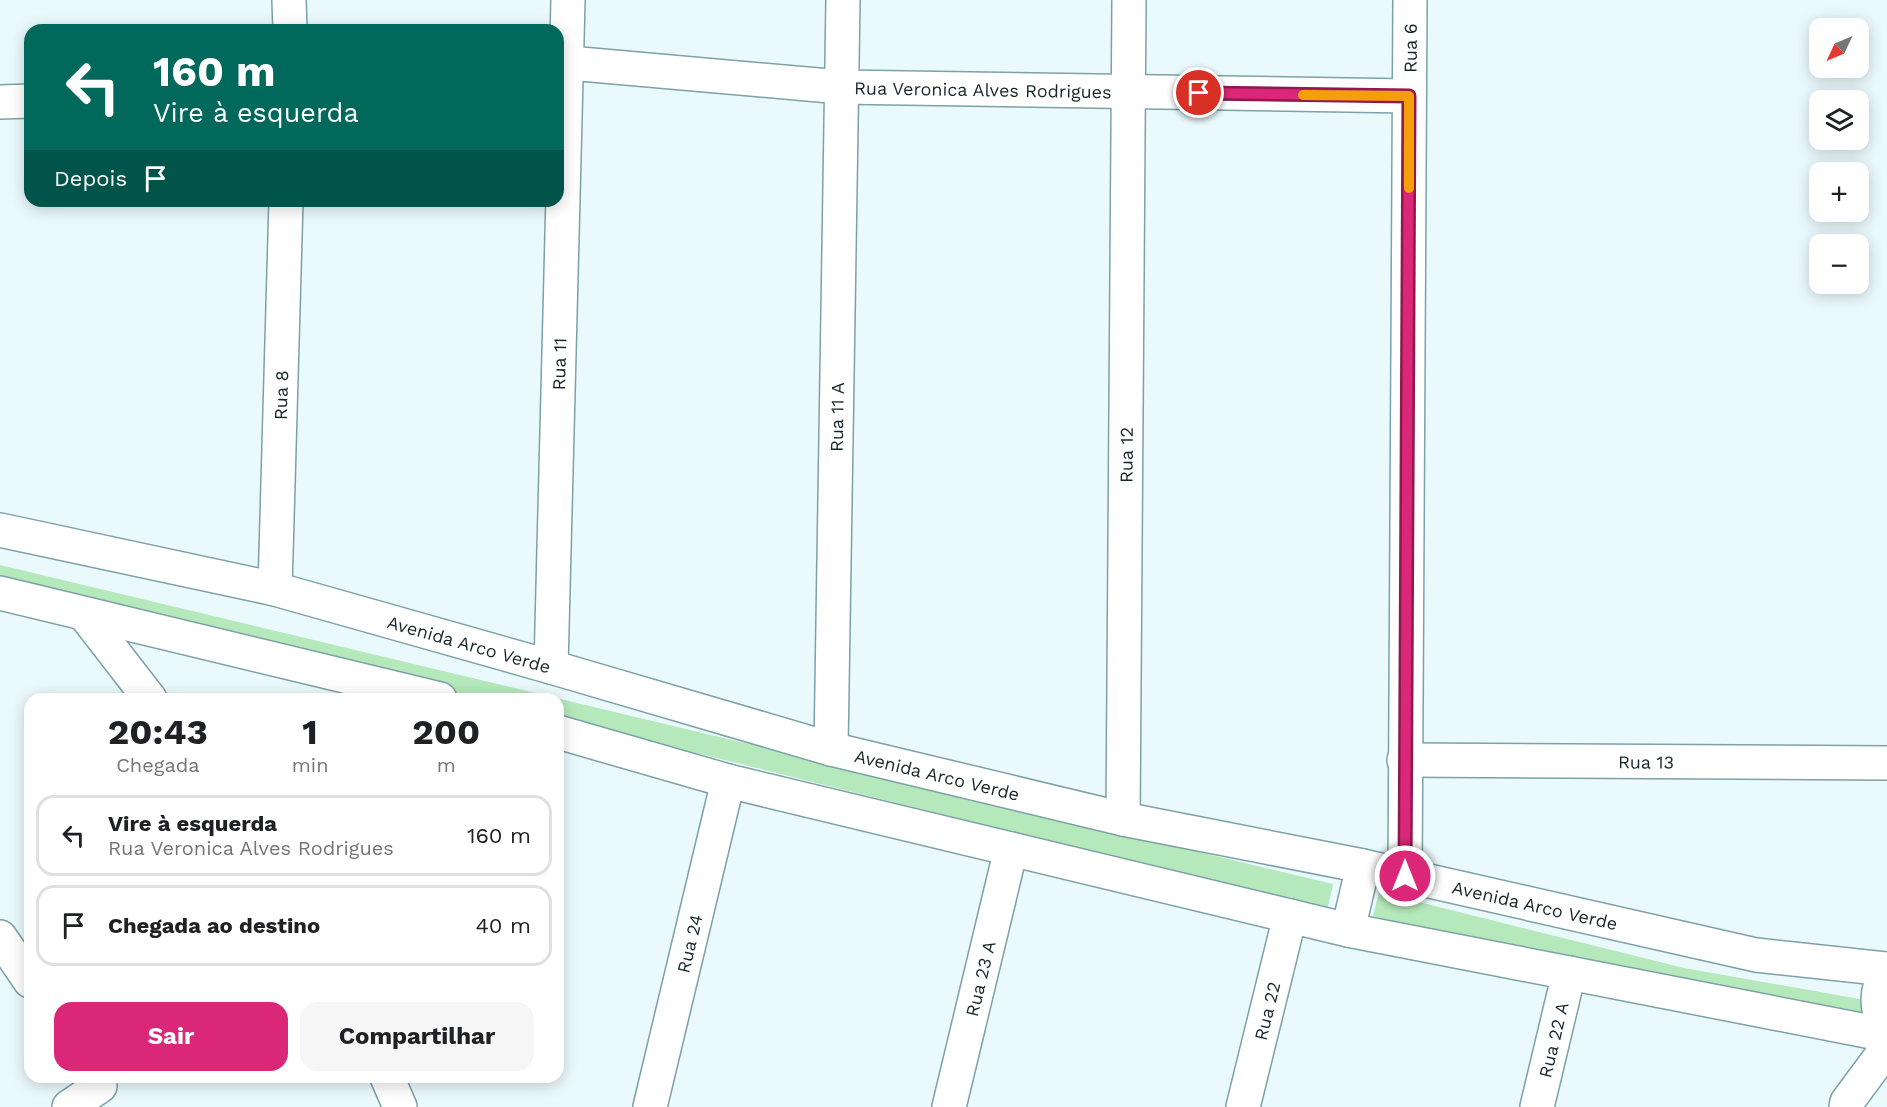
<!DOCTYPE html>
<html lang="pt">
<meta charset="utf-8">
<style>
body{margin:0;font-family:"Work Sans",sans-serif;background:#f6f6f6;color:#202124;height:100vh;display:flex;flex-direction:column;font-size:22px;white-space:nowrap}
*{box-sizing:border-box;margin:0}
p{font-size:20px;color:#757577}
.icon{flex:none;width:33px;height:33px;fill:none;stroke:currentColor;stroke-width:2;stroke-linecap:round;stroke-linejoin:round}
.map{position:relative;flex:1;overflow:hidden}
.drawer{position:absolute;left:24px;top:693px;width:540px;height:390px;display:flex;flex-direction:column;background:#fff;border-radius:18px;box-shadow:0 3px 15px #0003}
.drawer>*{flex:none}
.hud{position:absolute;left:24px;top:24px;width:540px;height:183px;border-radius:18px;box-shadow:0 3px 15px #0003;background:#00695c;color:#fff;overflow:hidden}
.needle{width:39px;rotate:226deg}
.controls{position:absolute;left:1809px;top:18px;display:grid;gap:12px}
.controls a{display:grid;place-items:center;width:60px;height:60px;border-radius:12px;background:#fff;box-shadow:0 3px 15px #0003;font-size:30px}
.pin{position:absolute;display:grid;place-items:center;width:51px;height:51px;color:#fff;margin:-26px;border:3px solid #fff;border-radius:50%;box-shadow:0 2px 6px #0007}
.me{position:absolute;width:66px;margin:-33px;rotate:0deg;stroke-linejoin:round;filter:drop-shadow(0 0 4px #0008)}
.turn{display:flex;align-items:center;gap:21px;height:126px;padding:0 30px;font-size:27px}
.turn .icon{width:78px;height:78px;stroke-width:2.5}
.turn b{display:block;font-size:42px;line-height:51px}
.then{display:flex;align-items:center;height:57px;padding:0 30px;background:#0003;gap:12px;font-size:22px}
.eta{display:flex;justify-content:space-evenly;align-items:center;height:102px;text-align:center}
.eta b{font-size:36px;font-weight:700;line-height:42px}
.primary-button{display:flex;gap:12px;margin-top:auto;padding:12px 30px}
.primary-button a{flex:1;height:69px;border-radius:18px;background:#db2777;color:#fff;font-size:24px;font-weight:700;line-height:69px;text-align:center}
.primary-button a+a{background:#f6f6f6;color:#202124}
ul{padding:0;list-style:none}
li{display:flex;align-items:center;gap:18px;height:81px;margin:0 12px 9px;padding:0 18px;border:3px solid #e0e0e0;border-radius:18px}
li div{flex:1}
li b{display:block;font-size:22px}
li em{font-style:normal}
.map>svg:first-child{display:block}
</style>
<div class="map">
<svg width="1887" height="1107" viewBox="0 0 1887 1107">
<rect width="100%" height="100%" fill="#eaf9fc"/>
<path fill="#b5e8ba" d="M 0,565 L 1333,884 L 1327,911 L 729,761 L 558,720 L 558,699 L 470,699 L 0,587 Z
M 1379,892 L 1684,968 L 1865,1000 L 1861,1033 L 1743,1008 L 1373,916 Z"/>
<g fill="none" stroke-linecap="round" stroke-linejoin="round">
<defs>
<g id="minor">
<path d="M 289,0 L 290,30"/>
<path id="s1" d="M 558,62 L 841,87 L 1409,96"/>
<path d="M 0,102 L 30,101"/>
<path id="s2" d="M 275,589 L 286,201"/>
<path d="M 85,615 L 150,699"/>
<path id="s3" d="M 551,667 L 568,0"/>
<path id="s4" d="M 831,749 L 843,0"/>
<path id="s5" d="M 1404,760 L 1887,763"/>
<path id="s6" d="M 1123,819 L 1129,0"/>
<path id="s7" d="M 1405,876 L 1410,0"/>
<path d="M 0,937 L 30,981"/>
<path d="M 387,1077 L 400,1107"/>
<path d="M 69,1107 L 100,1086"/>
<path id="s8" d="M 650,1107 L 728,781"/>
<path id="s9" d="M 949,1107 L 1011,849"/>
<path id="s10" d="M 1243,1107 L 1290,916"/>
<path id="s11" d="M 1537,1107 L 1569,973"/>
<path d="M 1846,1107 L 1847,1102 L 1887,1048"/>
</g>
<g id="tertiary">
<path id="s12" d="M 0,530 L 275,589 L 551,667 L 831,749 L 1123,819 L 1363,866 L 1756,955 L 1887,969"/>
<path d="M 0,593 L 440,699"/>
<path d="M 558,732 L 728,781 L 1348,930 L 1887,1035"/>
<path d="M 1348,930 L 1363,866"/>
<path d="M 1887,972 C 1875,990 1875,1010 1887,1028"/>
</g>
</defs>
<use href="#minor" stroke="#7ca1a7" stroke-width="36"/>
<use href="#tertiary" stroke="#7ca1a7" stroke-width="36"/>
<use href="#minor" stroke="#fff" stroke-width="33"/>
<use href="#tertiary" stroke="#fff" stroke-width="33"/>
</g>
<g fill="none" stroke-linecap="round" stroke-linejoin="round">
<defs>
<path id="route" d="M 1199,93 L 1409,96 L 1405,876"/>
</defs>
<use href="#route" stroke="#8e194d" stroke-width="15"/>
<use href="#route" stroke="#db2777" stroke-width="10"/>
<path stroke="#f59e0b" stroke-width="10" d="M 1303,95 L 1409,96 L 1409,188"/>
</g>
<g text-anchor="middle" dominant-baseline="central" stroke-width="4.5" stroke-linejoin="round" paint-order="stroke">
<g font-size="18" fill="#182629" stroke="#fff">
<text stroke="none"><textPath href="#s7" startOffset="828">Rua 6</textPath></text>
<text stroke="none"><textPath href="#s1" startOffset="426">Rua Veronica Alves Rodrigues</textPath></text>
<text stroke="none"><textPath href="#s3" startOffset="303">Rua 11</textPath></text>
<text stroke="none"><textPath href="#s2" startOffset="194">Rua 8</textPath></text>
<text stroke="none"><textPath href="#s4" startOffset="332">Rua 11 A</textPath></text>
<text stroke="none"><textPath href="#s6" startOffset="364">Rua 12</textPath></text>
<text stroke="none"><textPath href="#s12" startOffset="483">Avenida Arco Verde</textPath></text>
<text stroke="none"><textPath href="#s5" startOffset="242">Rua 13</textPath></text>
<text stroke="none"><textPath href="#s12" startOffset="969">Avenida Arco Verde</textPath></text>
<text stroke="none"><textPath href="#s12" startOffset="1581">Avenida Arco Verde</textPath></text>
<text stroke="none"><textPath href="#s8" startOffset="168">Rua 24</textPath></text>
<text stroke="none"><textPath href="#s9" startOffset="132">Rua 23 A</textPath></text>
<text stroke="none"><textPath href="#s10" startOffset="99">Rua 22</textPath></text>
<text stroke="none"><textPath href="#s11" startOffset="69">Rua 22 A</textPath></text>
</g>
</g>
</svg>
<div class="controls">
<a><svg class="needle" viewBox="-14 -14 28 28"><path d="M0-13l5 13h-10z" fill="#e53935"/><path d="M0 13l5-13h-10z" fill="#757577"/></svg></a>
<a><svg class="icon" aria-label="layers" viewBox="0 0 24 24"><path d="M12 4l9 5-9 5-9-5zM3 14l9 5 9-5"/></svg></a>
<a>+</a>
<a>−</a>
</div>
<div class="pin" style="left:1199px;top:93px;background:#d93025"><svg class="icon" aria-label="arrive" viewBox="0 0 24 24"><path d="M6 21V4h12l-3 4 3 4H6"/></svg></div>
<svg class="me" style="left:1405px;top:876px" viewBox="-20 -20 40 40"><circle r="17" fill="#db2777" stroke="#fff" stroke-width="3"/><path d="M0-11L8 9 0 5-8 9z" fill="#fff"/></svg>
<div class="hud">
<div class="turn"><svg class="icon" aria-label="left" viewBox="0 0 24 24"><path d="M17 20v-9H6M10 6l-5 5 5 5"/></svg><div><b>160 m</b>Vire à esquerda</div></div>
<div class="then">Depois<svg class="icon" aria-label="arrive" viewBox="0 0 24 24"><path d="M6 21V4h12l-3 4 3 4H6"/></svg></div>
</div>
<section class="drawer">
<div class="eta">
<div><b>20:43</b><p>Chegada</p></div>
<div><b>1</b><p>min</p></div>
<div><b>200</b><p>m</p></div>
</div>
<ul>
<li><svg class="icon" aria-label="left" viewBox="0 0 24 24"><path d="M17 20v-9H6M10 6l-5 5 5 5"/></svg><div><b>Vire à esquerda</b><p>Rua Veronica Alves Rodrigues</p></div><em>160 m</em></li>
<li><svg class="icon" aria-label="arrive" viewBox="0 0 24 24"><path d="M6 21V4h12l-3 4 3 4H6"/></svg><div><b>Chegada ao destino</b></div><em>40 m</em></li>
</ul>
<div class="primary-button"><a>Sair</a><a>Compartilhar</a></div>
</section>
</div>
